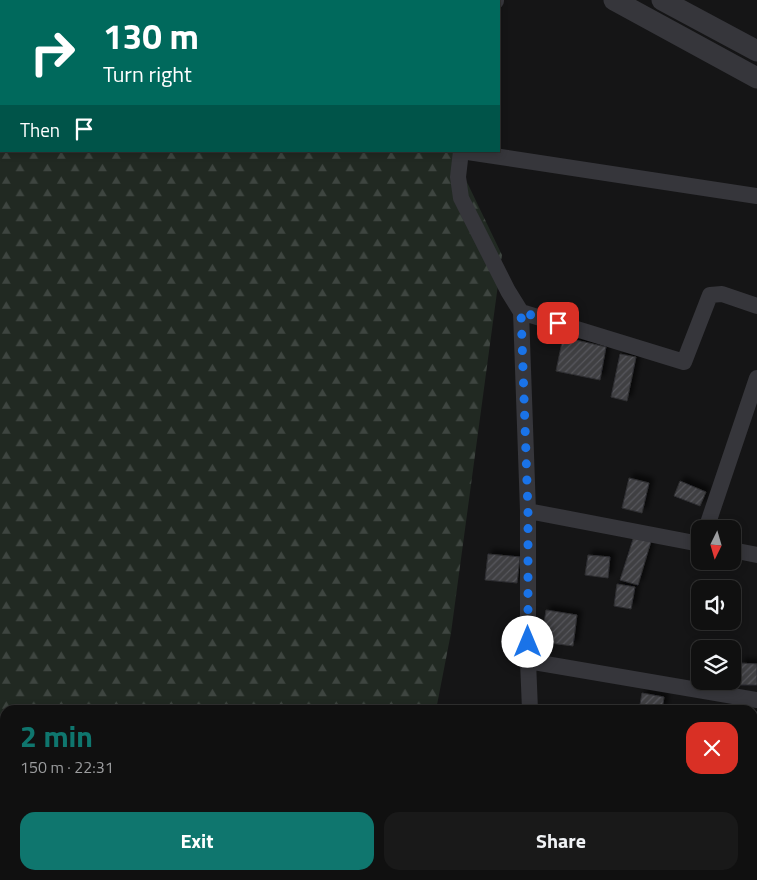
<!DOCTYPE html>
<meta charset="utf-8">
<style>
body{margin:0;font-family:"Titillium Web",sans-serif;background:#191919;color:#f1f3f6;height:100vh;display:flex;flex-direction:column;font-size:19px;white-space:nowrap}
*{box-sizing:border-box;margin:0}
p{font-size:16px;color:#9c9d9f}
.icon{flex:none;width:28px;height:28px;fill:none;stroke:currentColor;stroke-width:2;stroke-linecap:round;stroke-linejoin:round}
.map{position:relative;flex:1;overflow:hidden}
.drawer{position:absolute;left:0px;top:705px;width:758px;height:175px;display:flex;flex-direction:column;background:#101010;border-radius:15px 15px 0 0;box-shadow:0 2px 8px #0003,0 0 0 1px #303030}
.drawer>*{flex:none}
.hud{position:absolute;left:0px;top:0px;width:500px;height:152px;box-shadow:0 2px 8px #0003,0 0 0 1px #303030;background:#00695c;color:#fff;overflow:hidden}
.needle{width:32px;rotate:185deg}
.controls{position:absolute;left:691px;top:520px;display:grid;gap:10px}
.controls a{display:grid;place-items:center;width:50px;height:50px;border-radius:10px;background:#101010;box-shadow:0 2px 8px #0003,0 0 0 1px #303030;font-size:25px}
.pin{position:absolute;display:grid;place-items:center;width:42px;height:42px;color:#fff;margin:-21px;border-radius:10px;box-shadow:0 2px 8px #0006}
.me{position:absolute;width:55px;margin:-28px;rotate:0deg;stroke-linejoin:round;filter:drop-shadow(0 0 4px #0008)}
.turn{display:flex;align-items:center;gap:18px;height:105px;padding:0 20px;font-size:22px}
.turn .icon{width:65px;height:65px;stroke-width:2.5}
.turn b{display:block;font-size:35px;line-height:42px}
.then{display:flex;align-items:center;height:48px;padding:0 20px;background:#0003;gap:10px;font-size:19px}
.round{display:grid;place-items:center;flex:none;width:52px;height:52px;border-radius:15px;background:#191919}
.headline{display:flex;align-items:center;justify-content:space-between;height:85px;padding:0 20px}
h1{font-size:30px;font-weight:700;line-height:38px;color:#0f766e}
.button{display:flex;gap:10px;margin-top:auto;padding:10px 20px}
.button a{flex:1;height:58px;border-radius:15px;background:#0f766e;color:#fff;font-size:20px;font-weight:700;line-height:58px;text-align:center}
.button a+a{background:#191919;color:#f1f3f6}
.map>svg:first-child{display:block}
</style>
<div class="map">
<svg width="757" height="880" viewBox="0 0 757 880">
<defs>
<pattern id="forest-firs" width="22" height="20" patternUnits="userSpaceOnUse" patternTransform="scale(1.25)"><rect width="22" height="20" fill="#212922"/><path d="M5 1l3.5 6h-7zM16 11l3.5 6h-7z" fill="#3e4540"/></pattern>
<pattern id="building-hatch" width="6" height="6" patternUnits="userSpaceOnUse" patternTransform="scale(1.25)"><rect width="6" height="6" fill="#3f3f43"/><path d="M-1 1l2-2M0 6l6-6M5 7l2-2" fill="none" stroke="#58585c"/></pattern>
<filter id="shadow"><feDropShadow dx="4.5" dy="-4.5" stdDeviation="2.5" flood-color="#0009"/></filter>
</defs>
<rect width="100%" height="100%" fill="#151516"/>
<path fill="url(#forest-firs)" d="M 0,0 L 378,0 L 378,1 L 1,1 L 1,151 L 452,151 L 502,255 L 451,633 L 436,710 L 5,710 L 5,875 L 403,875 L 402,880 L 0,880 Z"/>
<path fill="url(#building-hatch)" stroke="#2f2f32" filter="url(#shadow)" d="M 563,337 L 606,347 L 600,380 L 556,371 Z
M 620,354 L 636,357 L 627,401 L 611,397 Z
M 629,478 L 649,483 L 642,513 L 622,508 Z
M 680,481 L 706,492 L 700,506 L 674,496 Z
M 635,533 L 652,538 L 638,585 L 620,580 Z
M 488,554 L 520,557 L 517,583 L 485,580 Z
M 588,555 L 610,557 L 608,578 L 585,575 Z
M 617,584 L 635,587 L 631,609 L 614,606 Z
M 546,610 L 577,615 L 573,646 L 541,642 Z
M 740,663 L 757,664 L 757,685 L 739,685 Z
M 642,693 L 664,697 L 662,710 L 639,710 Z
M 752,712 L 757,712 L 757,738 L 752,737 Z"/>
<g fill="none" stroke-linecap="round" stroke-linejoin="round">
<path stroke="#36363b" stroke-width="16" d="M 417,1 L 417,0
M 496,1 L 496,0
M 461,151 L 458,177 L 461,198 L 508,291 L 521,312 L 528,511 L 528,661 L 530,710
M 461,151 L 757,196
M 521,312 L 684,362 L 710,295 L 722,294 L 757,306
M 528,511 L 700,544
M 706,529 L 757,378
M 732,550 L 757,555
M 528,661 L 757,700
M 752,776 L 757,777
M 541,875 L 541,880
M 619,880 L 619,875"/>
<path stroke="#36363b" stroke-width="21" d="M 614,0 L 757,78
M 662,0 L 757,51"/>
</g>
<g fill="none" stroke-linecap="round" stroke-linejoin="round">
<path stroke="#1a73e8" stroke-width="9" stroke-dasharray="0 16.2" d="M 528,642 L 528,511 L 521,312 L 558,323"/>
</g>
</svg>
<div class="controls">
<a><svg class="needle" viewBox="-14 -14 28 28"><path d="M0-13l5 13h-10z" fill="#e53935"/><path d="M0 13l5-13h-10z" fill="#9c9d9f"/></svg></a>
<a><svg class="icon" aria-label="sound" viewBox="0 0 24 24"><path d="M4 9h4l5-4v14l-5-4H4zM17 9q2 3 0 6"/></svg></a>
<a><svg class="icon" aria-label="layers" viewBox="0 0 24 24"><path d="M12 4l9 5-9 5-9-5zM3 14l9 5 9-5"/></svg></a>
</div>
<div class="pin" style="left:558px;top:323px;background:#d93025"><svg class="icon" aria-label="arrive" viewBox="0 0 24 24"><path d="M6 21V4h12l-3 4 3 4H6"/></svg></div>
<svg class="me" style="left:528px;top:642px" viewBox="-20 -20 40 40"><circle r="19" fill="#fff"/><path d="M0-13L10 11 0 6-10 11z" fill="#1a73e8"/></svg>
<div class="hud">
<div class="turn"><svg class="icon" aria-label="right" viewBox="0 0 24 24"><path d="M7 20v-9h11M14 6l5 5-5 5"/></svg><div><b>130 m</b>Turn right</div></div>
<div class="then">Then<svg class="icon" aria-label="arrive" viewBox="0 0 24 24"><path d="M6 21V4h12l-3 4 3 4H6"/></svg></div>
</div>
<section class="drawer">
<div class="headline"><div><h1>2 min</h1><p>150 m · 22:31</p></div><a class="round" style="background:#d93025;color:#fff"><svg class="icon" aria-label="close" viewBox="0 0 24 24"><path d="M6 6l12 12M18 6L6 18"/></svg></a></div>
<div class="button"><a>Exit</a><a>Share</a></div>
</section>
</div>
